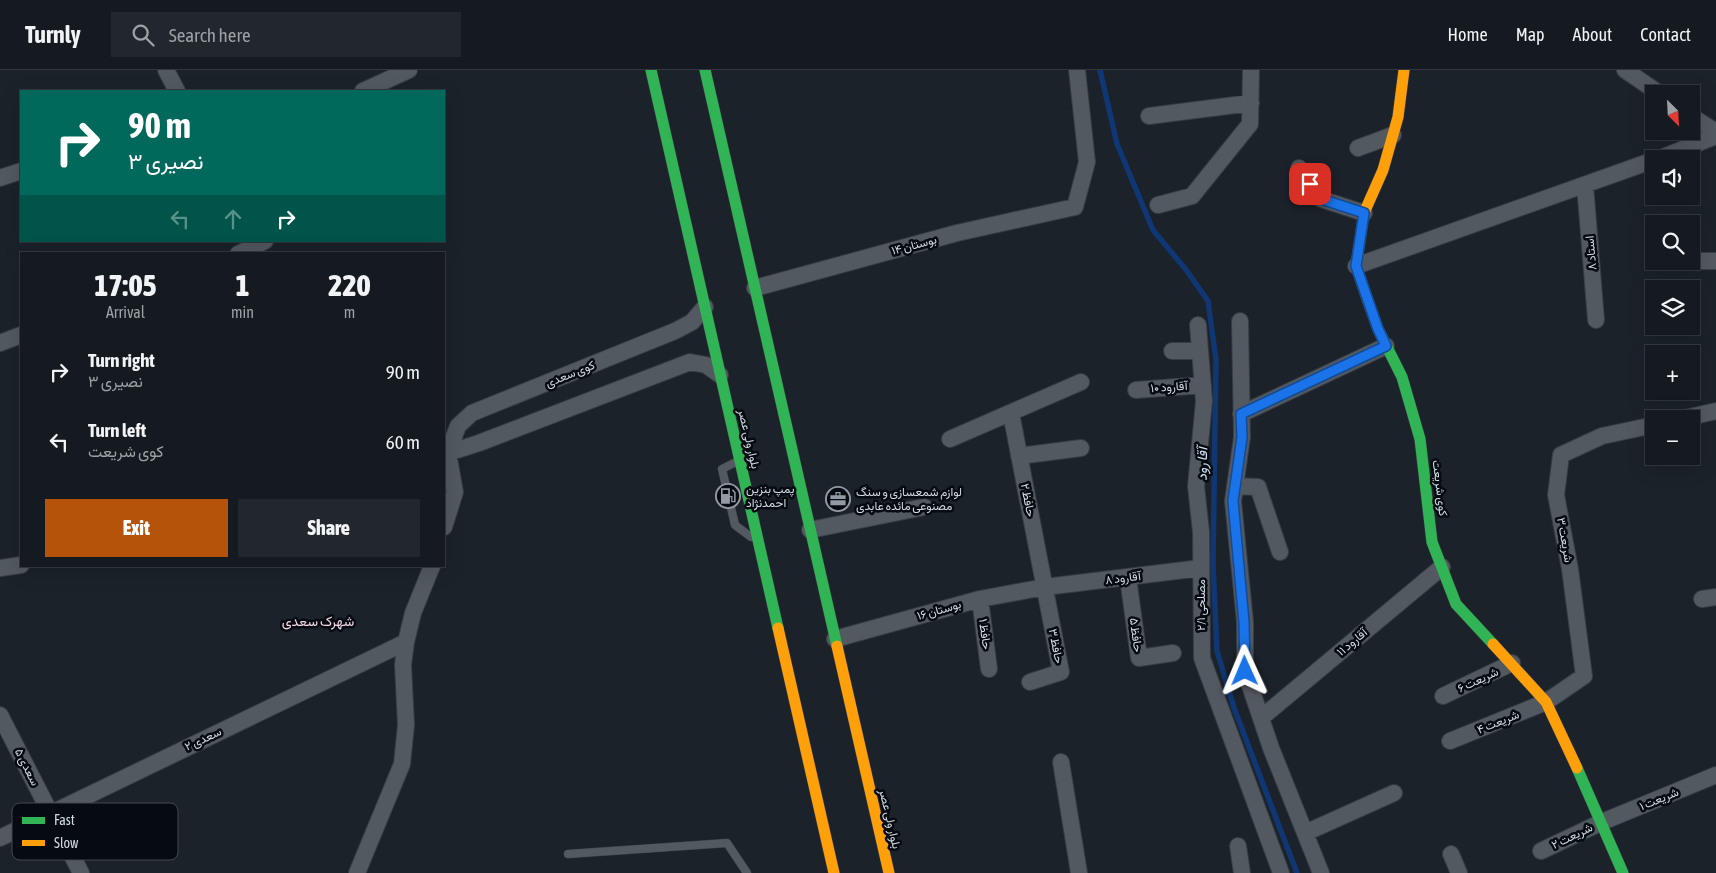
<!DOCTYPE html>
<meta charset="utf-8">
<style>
body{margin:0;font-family:"Asap Condensed",Vazirmatn,sans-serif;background:#21272d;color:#f1f3f6;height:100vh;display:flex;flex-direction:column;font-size:19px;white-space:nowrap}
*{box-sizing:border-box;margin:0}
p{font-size:16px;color:#9da1a5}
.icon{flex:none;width:28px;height:28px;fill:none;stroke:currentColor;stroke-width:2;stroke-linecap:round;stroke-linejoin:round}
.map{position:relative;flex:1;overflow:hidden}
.details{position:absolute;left:20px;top:182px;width:425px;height:315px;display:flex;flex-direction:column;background:#141a20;border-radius:0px;box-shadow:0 5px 20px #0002,0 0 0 1px #33383e}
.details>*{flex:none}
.top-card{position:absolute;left:20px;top:20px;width:425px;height:152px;border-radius:0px;box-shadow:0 5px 20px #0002,0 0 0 1px #33383e;background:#00695c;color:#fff;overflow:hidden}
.needle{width:32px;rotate:156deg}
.controls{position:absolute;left:1645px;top:15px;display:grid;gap:10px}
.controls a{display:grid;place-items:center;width:55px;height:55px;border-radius:0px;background:#141a20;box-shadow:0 5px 20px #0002,0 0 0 1px #33383e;font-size:25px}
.pin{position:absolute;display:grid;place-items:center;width:42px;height:42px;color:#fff;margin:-21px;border-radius:10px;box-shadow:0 2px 8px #0006}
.me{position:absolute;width:55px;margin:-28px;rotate:359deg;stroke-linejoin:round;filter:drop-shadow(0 0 4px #0008)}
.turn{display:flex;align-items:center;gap:18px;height:105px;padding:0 25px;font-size:22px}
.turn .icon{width:65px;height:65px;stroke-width:2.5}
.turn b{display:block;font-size:35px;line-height:42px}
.lanes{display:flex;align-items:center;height:48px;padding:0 25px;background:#0003;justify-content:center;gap:25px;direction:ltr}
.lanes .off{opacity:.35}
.eta{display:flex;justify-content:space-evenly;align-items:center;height:85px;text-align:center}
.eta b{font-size:30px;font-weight:800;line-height:35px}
.cta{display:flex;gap:10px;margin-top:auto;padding:10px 25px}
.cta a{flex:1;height:58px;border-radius:0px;background:#b45309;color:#fff;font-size:20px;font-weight:800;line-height:58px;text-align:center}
.cta a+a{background:#21272d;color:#f1f3f6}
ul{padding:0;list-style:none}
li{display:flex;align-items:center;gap:15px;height:70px;padding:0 25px}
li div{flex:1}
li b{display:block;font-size:19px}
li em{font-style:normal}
header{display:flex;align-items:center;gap:30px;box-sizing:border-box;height:70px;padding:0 25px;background:#141a20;border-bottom:1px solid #33383e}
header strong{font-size:24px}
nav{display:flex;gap:28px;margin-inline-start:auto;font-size:18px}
.search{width:350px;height:45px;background:#21272d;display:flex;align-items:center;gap:12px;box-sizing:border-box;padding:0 18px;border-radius:0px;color:#9da1a5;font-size:19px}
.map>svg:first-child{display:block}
</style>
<header>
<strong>Turnly</strong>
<div class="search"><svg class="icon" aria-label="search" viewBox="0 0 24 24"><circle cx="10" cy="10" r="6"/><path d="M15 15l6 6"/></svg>Search here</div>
<nav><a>Home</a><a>Map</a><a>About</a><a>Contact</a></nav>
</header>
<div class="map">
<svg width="1716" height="803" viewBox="0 0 1716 803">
<rect width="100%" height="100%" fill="#1b222a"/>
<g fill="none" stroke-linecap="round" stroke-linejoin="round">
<path stroke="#103773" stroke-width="5.5" d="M 1100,0 L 1117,74 L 1153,160 L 1187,201 L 1208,231 L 1216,290 L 1213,494 L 1217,581 L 1234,638 L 1297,803"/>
<defs>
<path id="lane" d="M 736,392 L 722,399 L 735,455 L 751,467
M 568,784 L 727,773 L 747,803"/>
<path id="street" d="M 166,0 L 177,21
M 1625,0 L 1660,24
M 363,21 L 409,0
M 1149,46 L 1251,33
M 1691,46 L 1716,62
M 1358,78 L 1393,65
M 1658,89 L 1716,66
M 1299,98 L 1321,129 L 1364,143
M 0,108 L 21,101
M 1585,115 L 1596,250
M 1158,135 L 1192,126 L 1250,54 L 1251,0
M 238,184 L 265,171
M 1697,191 L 1716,191
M 1356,196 L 1654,90
M 755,218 L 957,163 L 1075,137 L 1087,92 L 1077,0
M 705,237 L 692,252 L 675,261 L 472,343 L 458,356 L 448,383 L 479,373 L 690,292 L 706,295 L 720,305
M 1240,251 L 1242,367 L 1233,431 L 1245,552 L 1245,601 L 1271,678 L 1321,803
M 1198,255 L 1204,331 L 1196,416 L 1201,462 L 1202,588 L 1281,803
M 0,273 L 21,265
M 1172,281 L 1200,281
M 1136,320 L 1203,315
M 1011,343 L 1061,602 L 1030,612
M 1241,344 L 1386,276
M 1681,349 L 1716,341
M 950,369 L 1081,312
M 444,384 L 448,383 L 455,422 L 444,457
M 1019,386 L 1081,378
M 1235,416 L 1258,417 L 1280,482
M 810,460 L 924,437
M 0,498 L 21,495
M 1128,508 L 1139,588 L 1173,583
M 980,529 L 989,599
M 1702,529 L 1716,527
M 835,569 L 980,529 L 1045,517 L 1201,498
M 1443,626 L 1512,593
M 0,645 L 81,803
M 1261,648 L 1442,497
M 1450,671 L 1546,632 L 1584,606 L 1570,499 L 1556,425 L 1561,385 L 1602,366 L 1654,355
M 1061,692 L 1079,803
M 1305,763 L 1394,723
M 0,768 L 406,572
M 1238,776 L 1242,803
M 1541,781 L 1602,752 L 1716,705
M 1451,784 L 1459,803
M 357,803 L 402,694 L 406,655 L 403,595 L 406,572 L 413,543 L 432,496"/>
<path id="fast" d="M 651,0 L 778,558
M 705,0 L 837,576
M 1368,231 L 1378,259 L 1402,307 L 1420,369 L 1432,472 L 1456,534 L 1493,574
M 1577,698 L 1623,803"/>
<path id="slow" d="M 1368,231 L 1356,196 L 1364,143 L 1383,100 L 1398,47 L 1404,0
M 778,558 L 834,803
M 1493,574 L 1546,632 L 1577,698
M 837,576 L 889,803"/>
</defs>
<use href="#lane" stroke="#383d44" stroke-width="9"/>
<use href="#street" stroke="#383d44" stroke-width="18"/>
<use href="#fast" stroke="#383d44" stroke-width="12"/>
<use href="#slow" stroke="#383d44" stroke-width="12"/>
<use href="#lane" stroke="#535960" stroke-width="8"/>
<use href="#street" stroke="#535960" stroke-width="16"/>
<use href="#fast" stroke="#30b455" stroke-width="11"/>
<use href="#slow" stroke="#ff9f0a" stroke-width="11"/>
</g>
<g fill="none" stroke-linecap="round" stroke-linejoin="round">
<defs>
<path id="route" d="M 1245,601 L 1244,552 L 1233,431 L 1242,367 L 1241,344 L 1386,276 L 1378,259 L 1356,196 L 1364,143 L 1321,129 L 1310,114"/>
</defs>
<use href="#route" stroke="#114b97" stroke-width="12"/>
<use href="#route" stroke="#1a73e8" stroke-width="9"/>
</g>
<defs>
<symbol id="fuel-ring" viewBox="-11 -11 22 22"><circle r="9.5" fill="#060b11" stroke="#929aa3" stroke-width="1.5"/><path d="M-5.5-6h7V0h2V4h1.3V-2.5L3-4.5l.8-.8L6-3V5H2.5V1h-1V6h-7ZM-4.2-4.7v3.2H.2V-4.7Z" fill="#929aa3"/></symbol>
<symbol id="office-ring" viewBox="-11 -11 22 22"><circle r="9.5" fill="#060b11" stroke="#929aa3" stroke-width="1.5"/><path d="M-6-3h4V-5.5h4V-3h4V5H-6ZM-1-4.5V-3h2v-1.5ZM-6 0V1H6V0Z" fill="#929aa3"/></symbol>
</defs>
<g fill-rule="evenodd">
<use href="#fuel-ring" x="714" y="412" width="28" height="28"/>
<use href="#office-ring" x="824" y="415" width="28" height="28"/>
</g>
<g text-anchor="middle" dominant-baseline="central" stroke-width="5" stroke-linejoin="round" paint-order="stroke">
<g font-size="12" fill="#d2dbe4" stroke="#060b11">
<text transform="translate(914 175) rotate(-15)">بوستان ۱۴</text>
<text transform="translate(1591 183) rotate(-95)">استاد ۸</text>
<text transform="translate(570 304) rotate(-22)">کوی سعدی</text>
<text transform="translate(1169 317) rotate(-4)">آقارود ۱۰</text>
<text transform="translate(749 369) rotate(77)">بلوار ولی عصر</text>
<text transform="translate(1440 418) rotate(83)">کوی شریعت</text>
<text transform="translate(1028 430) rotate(79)">حافظ ۲</text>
<text transform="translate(1565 470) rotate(80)">شریعت ۳</text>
<text transform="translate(1123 508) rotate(-7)">آقارود ۸</text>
<text transform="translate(1201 535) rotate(-90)">مصلحی ۲/۱</text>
<text transform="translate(939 540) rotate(-16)">بوستان ۱۶</text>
<text transform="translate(985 564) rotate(82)">حافظ ۱</text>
<text transform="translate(1136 565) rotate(82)">حافظ ۵</text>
<text transform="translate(1352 572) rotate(-40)">آقارود ۱۱</text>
<text transform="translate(1056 576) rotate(79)">حافظ ۳</text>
<text transform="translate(1478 610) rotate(-25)">شریعت ۶</text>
<text transform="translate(1498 652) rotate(-22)">شریعت ۴</text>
<text transform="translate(203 669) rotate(-25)">سعدی ۲</text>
<text transform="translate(27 697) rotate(63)">سعدی ۵</text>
<text transform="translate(1659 729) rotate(-22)">شریعت ۱</text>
<text transform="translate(890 749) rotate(77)">بلوار ولی عصر</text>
<text transform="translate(1572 766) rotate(-26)">شریعت ۲</text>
</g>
<g font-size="12" fill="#d2dbe4" stroke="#060b11" text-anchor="start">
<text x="746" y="419">پمپ بنزین<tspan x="746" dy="14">احمدنژاد</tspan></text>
<text x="856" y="422">لوازم شمعسازی و سنگ<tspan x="856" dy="14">مصنوعی مائده عابدی</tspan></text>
</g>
<g font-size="14" font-style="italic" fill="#d5e1f5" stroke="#060b11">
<text transform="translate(1202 394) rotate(-89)">آقا رود</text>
</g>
<g font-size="14" fill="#f7d7e6" stroke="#060b11">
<text x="318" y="551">شهرک سعدی</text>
</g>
</g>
<rect x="12" y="733" width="166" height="57" rx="8" fill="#060b11" stroke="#434950" stroke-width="1"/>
<rect x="22" y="747" width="23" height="7" fill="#30b455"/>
<rect x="22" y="770" width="23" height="6" fill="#ff9f0a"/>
<g font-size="14" fill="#d2dbe4">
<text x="54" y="755">Fast</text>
<text x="54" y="778">Slow</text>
</g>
</svg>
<div class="controls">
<a><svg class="needle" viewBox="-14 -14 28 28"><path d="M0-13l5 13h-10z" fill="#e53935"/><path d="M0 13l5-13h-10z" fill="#9da1a5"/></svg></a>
<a><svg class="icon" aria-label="sound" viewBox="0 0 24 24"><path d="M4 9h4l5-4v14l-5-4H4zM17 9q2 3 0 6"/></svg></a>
<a><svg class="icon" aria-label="search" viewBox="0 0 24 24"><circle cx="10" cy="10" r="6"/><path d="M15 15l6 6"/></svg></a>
<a><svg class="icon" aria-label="layers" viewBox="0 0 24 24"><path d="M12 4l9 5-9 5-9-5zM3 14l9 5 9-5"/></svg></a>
<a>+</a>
<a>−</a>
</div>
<div class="pin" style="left:1310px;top:114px;background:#d93025"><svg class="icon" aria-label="arrive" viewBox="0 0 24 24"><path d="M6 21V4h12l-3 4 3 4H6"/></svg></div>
<svg class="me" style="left:1245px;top:601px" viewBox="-20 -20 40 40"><path d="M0-17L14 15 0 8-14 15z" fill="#1a73e8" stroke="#fff" stroke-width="4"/></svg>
<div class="top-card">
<div class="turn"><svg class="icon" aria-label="right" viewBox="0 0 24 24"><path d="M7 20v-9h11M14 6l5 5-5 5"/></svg><div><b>90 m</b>نصیری ۳</div></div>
<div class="lanes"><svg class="icon off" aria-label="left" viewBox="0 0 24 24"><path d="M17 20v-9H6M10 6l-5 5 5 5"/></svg><svg class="icon off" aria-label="ahead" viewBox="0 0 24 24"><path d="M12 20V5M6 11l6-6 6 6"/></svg><svg class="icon" aria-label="right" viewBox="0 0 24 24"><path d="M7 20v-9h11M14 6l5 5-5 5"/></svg></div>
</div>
<section class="details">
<div class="eta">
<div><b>17:05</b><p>Arrival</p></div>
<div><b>1</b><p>min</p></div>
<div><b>220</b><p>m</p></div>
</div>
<ul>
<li><svg class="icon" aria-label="right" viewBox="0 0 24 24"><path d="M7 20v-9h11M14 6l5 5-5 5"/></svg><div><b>Turn right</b><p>نصیری ۳</p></div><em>90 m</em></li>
<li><svg class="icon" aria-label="left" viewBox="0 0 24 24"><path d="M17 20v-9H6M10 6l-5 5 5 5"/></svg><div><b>Turn left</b><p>کوی شریعت</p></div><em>60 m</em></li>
</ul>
<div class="cta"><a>Exit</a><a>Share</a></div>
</section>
</div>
